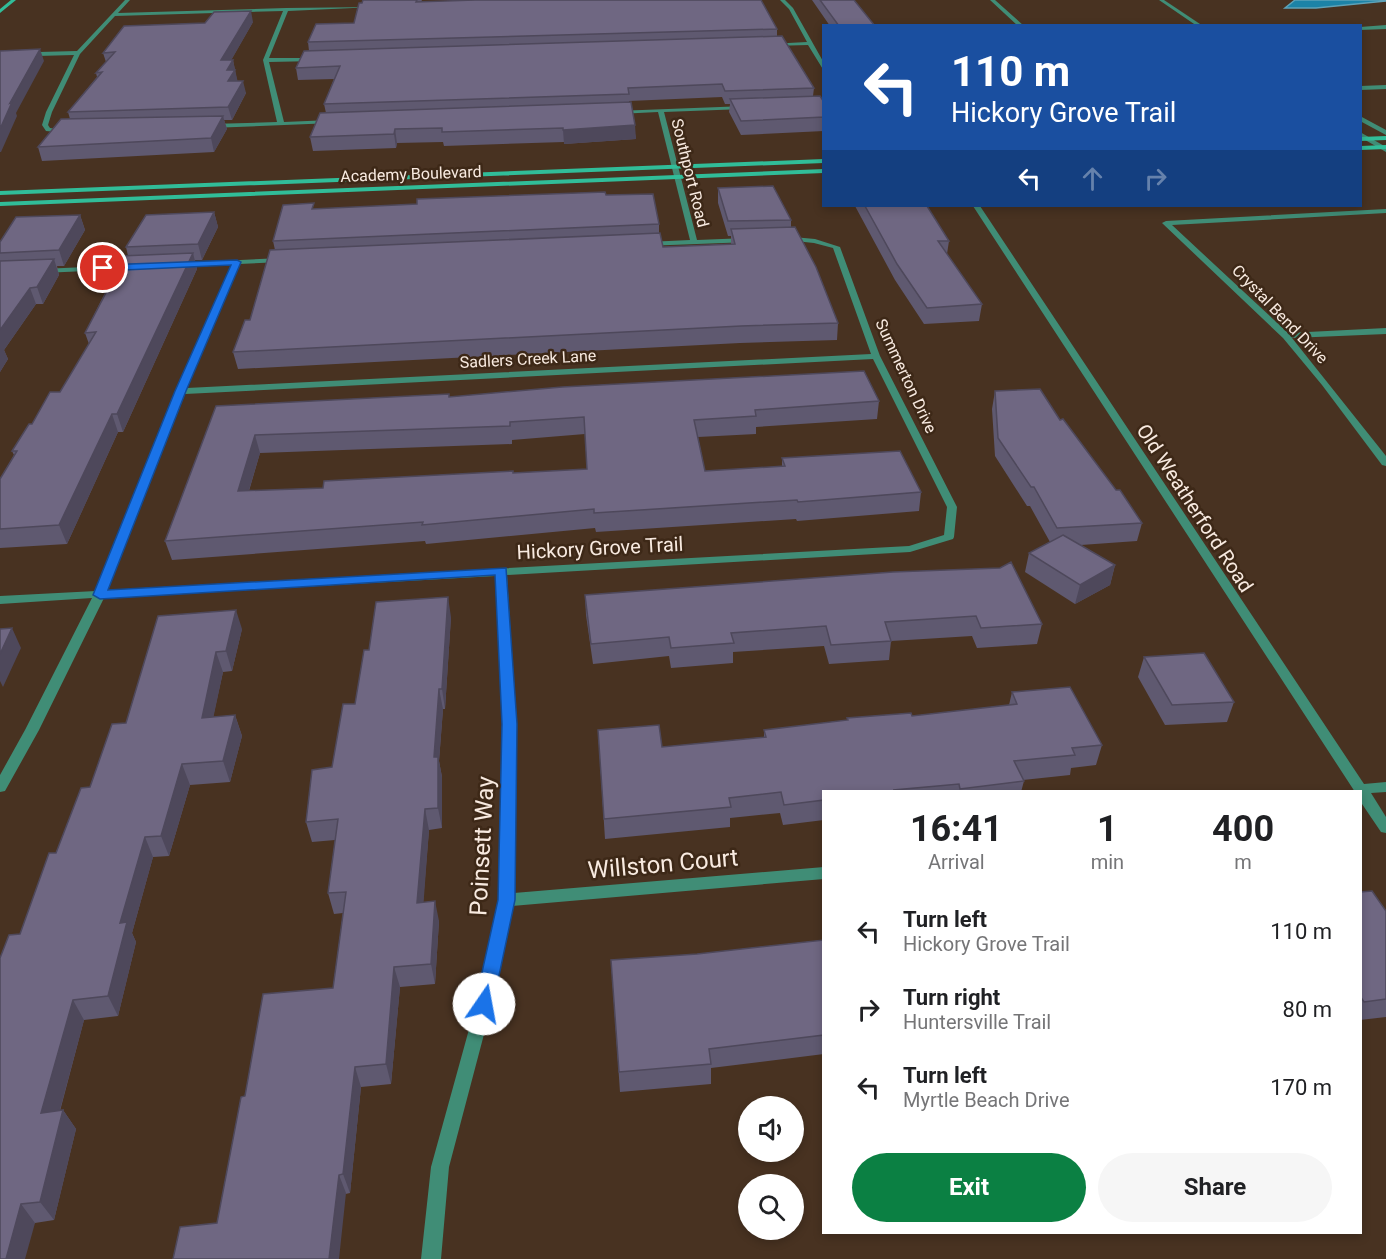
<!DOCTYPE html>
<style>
body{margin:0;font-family:Roboto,sans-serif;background:#f6f6f6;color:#202124;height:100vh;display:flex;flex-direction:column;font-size:22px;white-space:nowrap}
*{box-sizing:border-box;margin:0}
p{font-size:20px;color:#757577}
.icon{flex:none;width:33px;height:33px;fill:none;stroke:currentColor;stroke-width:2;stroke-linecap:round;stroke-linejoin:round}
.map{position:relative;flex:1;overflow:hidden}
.side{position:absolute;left:822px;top:790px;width:540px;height:444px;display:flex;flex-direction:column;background:#fff;border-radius:0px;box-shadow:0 3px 9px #0003}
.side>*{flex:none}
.hud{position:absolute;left:822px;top:24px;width:540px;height:183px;border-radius:0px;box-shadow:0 3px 9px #0003;background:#1a4fa0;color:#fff;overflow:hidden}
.fabs{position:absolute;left:738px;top:1096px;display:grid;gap:12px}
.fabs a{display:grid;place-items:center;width:66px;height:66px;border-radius:50%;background:#fff;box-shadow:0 3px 9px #0003;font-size:30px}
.pin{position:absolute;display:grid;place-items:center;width:51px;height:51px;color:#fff;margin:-26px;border:3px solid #fff;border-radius:50%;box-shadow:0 2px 6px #0007}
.me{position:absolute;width:66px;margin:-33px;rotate:12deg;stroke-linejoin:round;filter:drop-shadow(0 0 4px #0008)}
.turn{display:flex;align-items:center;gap:21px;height:126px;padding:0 30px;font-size:27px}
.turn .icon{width:78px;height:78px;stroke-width:2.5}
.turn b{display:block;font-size:42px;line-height:51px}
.lanes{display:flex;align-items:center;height:57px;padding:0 30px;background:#0003;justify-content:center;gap:30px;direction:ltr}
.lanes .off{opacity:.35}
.eta{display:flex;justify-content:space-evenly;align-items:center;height:102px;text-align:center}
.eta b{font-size:36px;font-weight:700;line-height:42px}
.cta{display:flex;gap:12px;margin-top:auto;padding:12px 30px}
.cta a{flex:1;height:69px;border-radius:36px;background:#0b8043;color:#fff;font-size:24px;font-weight:700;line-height:69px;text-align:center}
.cta a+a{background:#f6f6f6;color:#202124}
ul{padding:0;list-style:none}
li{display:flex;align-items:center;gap:18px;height:78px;padding:0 30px}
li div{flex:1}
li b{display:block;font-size:22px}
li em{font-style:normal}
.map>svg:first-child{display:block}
</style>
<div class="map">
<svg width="1386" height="1259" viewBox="0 0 1386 1259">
<rect width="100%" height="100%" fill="#483221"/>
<path fill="#1c83a7" stroke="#5ea2b8" stroke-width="1.5" d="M 1295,0 L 1386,0 L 1386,1 L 1316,8 L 1285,8 Z"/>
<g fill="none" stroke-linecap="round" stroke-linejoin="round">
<path fill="#408d76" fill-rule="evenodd" d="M 125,0 L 130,0 L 118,13 L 286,8 L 375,7 L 288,11 L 269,58 L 319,58 L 317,61 L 269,62 L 284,122 L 331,120 L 333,123 L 210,128 L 207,126 L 210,124 L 277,122 L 263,60 L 283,11 L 115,16 L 80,54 L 52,112 L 48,125 L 50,128 L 70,131 L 67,133 L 46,131 L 42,125 L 46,112 L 74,55 L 0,57 L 0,53 L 77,51 Z
M 780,0 L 785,0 L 793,8 L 824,63 L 824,71 L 808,45 L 772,46 L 769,44 L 807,42 L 789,9 Z
M 990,0 L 995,0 L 1024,26 L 1018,26 Z
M 1159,0 L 1164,0 L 1203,26 L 1197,26 Z
M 1386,25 L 1386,29 L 1360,30 L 1360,27 Z
M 1386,85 L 1386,89 L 1360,90 L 1360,86 Z
M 746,106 L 744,109 L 664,112 L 697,240 L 747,238 L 750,238 L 750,242 L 644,246 L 643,244 L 647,242 L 690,240 L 658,112 L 618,114 L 616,111 Z
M 1360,116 L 1386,130 L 1386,135 L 1360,121 Z
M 1360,132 L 1386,147 L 1386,152 L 1360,137 Z
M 973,206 L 980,206 L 1364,784 L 1386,782 L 1386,792 L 1371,793 L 1386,817 L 1386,833 L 1381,832 L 1360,801 L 1360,792 L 1355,792 Z
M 1386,209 L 1386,213 L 1172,225 L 1288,333 L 1386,328 L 1386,334 L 1292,338 L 1386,456 L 1386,466 L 1382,465 L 1322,385 L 1283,338 L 1162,223 L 1166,221 Z
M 782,236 L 815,239 L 840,247 L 880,356 L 957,507 L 954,537 L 953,539 L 910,552 L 507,575 L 516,724 L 514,893 L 824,867 L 824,879 L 512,906 L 492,1004 L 449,1167 L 441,1259 L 421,1259 L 431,1167 L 476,1004 L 498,900 L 502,724 L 496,576 L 104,598 L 39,730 L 5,791 L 0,792 L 0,775 L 25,730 L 92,598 L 0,604 L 0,596 L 96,591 L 176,391 L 231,265 L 180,267 L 176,265 L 177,263 L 282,258 L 286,260 L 282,262 L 239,264 L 187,388 L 871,354 L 833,248 L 814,243 L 785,240 L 782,240 ZM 873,359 L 947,507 L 944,535 L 909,546 L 108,590 L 185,394 Z
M 129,265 L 132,265 L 132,269 L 42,273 L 38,271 L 42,269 Z"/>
<path fill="#31bd99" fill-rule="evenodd" d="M 11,0 L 16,0 L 0,13 L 0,9 Z
M 1386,136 L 1386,140 L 1360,141 L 1360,137 Z
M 1386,145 L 1386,149 L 1360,150 L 1360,146 Z
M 824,159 L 824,163 L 0,195 L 0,191 Z
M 824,169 L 824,173 L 0,206 L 0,202 Z"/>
</g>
<path fill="#5f5970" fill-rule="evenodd" d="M 363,0 L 422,0 L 421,2 L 777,29 L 777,36 L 814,88 L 813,96 L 824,102 L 824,131 L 741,135 L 729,112 L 730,104 L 725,104 L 722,97 L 629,101 L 636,139 L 564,144 L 564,142 L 444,146 L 443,142 L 397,143 L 396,148 L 313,151 L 310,137 L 326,113 L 324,104 L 334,79 L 298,80 L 296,68 L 309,51 L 308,42 L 354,23 Z
M 812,0 L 854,0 L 875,26 L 830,26 Z
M 253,22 L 231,60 L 233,60 L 237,81 L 246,93 L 232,120 L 224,120 L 227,129 L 214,152 L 42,161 L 38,147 L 70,119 L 68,112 L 97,77 L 96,73 L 106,62 L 103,53 Z
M 718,188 L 791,220 L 791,228 L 838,323 L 837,340 L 740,343 L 238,369 L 233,352 L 250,320 L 275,250 L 273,241 L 315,209 L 606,195 L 659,224 L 659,233 L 663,247 L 731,244 L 731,236 L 728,236 L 718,203 Z
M 855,206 L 927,206 L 949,241 L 947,254 L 982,304 L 979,321 L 924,324 L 895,280 Z
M 214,212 L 218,227 L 202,260 L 195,260 L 197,269 L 123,432 L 118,432 L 67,544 L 0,548 L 0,479 L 14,455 L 12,451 L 32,424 L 60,392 L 89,344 L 85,333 L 105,293 L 102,285 L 128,256 L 126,247 Z
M 80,215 L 85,230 L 64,266 L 57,266 L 59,275 L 43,304 L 36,304 L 4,350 L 8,359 L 0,372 L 0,242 Z
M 995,391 L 1060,420 L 1142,523 L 1137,541 L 1081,545 L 1115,565 L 1110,585 L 1075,604 L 1025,572 L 1029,553 L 1050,542 L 1030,506 L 1027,506 L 995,456 L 992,409 Z
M 450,397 L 879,401 L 877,419 L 756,427 L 756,434 L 698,437 L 705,471 L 782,467 L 782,458 L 921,492 L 919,511 L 797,521 L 796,519 L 596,532 L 595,528 L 426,544 L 425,541 L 172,560 L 165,541 L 216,406 ZM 585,434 L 587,469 L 513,473 L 323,488 L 249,491 L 260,453 L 512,444 L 512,440 Z
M 893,572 L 1042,624 L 1037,644 L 977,648 L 972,636 L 891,641 L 889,660 L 829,664 L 824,646 L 733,652 L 733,663 L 671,668 L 669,656 L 593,664 L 586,615 L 585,595 Z
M 451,617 L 445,709 L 443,709 L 439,761 L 442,777 L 442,828 L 429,830 L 423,902 L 439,921 L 435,984 L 400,987 L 391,1084 L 361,1087 L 350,1193 L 217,1223 L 245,1096 L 333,988 L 343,913 L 334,914 L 328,893 L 335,840 L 312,842 L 306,822 L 332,767 L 355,704 L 369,650 Z
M 242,629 L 232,671 L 223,672 L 213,717 L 235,715 L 242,736 L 230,782 L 190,785 L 169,856 L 153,857 L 132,933 L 136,942 L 118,1016 L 84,1020 L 60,1111 L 63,1110 L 76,1129 L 54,1220 L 35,1223 L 0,1259 L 20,934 L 56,853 L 90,787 L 126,723 Z
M 1144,657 L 1234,702 L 1227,722 L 1165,725 L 1138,677 Z
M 1012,692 L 1102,745 L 1096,765 L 1071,768 L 1070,775 L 1023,780 L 1024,781 L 1021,792 L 824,792 L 824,820 L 783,825 L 780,813 L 730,818 L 730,827 L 605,839 L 598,730 L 662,747 L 764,737 L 764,730 L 847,720 L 847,718 L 912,716 L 1009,705 Z
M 1360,892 L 1386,911 L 1386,1017 L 1360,1020 Z
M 824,940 L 824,1054 L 711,1068 L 711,1084 L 620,1092 L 611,960 L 697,954 Z"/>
<path fill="#4e485b" d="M 251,11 L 253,22 L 224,73 L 221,60 Z
M 40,49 L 44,61 L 16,113 L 17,116 L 1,152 L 0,152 L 0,129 L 10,103 Z
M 233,60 L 238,83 L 231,94 L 227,70 Z
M 243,81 L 246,93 L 232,120 L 228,107 Z
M 223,116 L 227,129 L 214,152 L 211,138 Z
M 635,125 L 636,139 L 564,144 L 563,130 Z
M 395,129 L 397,143 L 396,148 L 394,134 Z
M 214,212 L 218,227 L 202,260 L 198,244 Z
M 80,215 L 85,230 L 64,266 L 59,250 Z
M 193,253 L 197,269 L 123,432 L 117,414 Z
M 54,259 L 59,275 L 43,304 L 37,287 Z
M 30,288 L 36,304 L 4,350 L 8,359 L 0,372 L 0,330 Z
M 112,414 L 118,432 L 67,544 L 59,525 Z
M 255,435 L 260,453 L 243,510 L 238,491 Z
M 1115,565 L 1110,585 L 1075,604 L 1080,585 Z
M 448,597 L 451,617 L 445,709 L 442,689 Z
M 236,610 L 242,629 L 232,671 L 226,651 Z
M 12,628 L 21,648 L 3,687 L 0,681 L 0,654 Z
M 216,652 L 223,672 L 209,738 L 202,718 Z
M 439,689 L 443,709 L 439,761 L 442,777 L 442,828 L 438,808 L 434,757 Z
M 235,715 L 242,736 L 230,782 L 223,761 Z
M 182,764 L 190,785 L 169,856 L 161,836 Z
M 425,809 L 429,830 L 422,923 L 417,903 Z
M 145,837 L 153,857 L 132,933 L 136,942 L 118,1016 L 108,996 L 120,923 Z
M 435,901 L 439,921 L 435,984 L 431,964 Z
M 394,967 L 400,987 L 391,1084 L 386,1064 Z
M 73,1000 L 84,1020 L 54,1132 L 41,1113 Z
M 355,1067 L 361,1087 L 350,1193 L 343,1174 Z
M 63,1110 L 76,1129 L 54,1220 L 40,1202 Z
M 339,1175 L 346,1193 L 339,1259 L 329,1259 Z
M 21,1204 L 35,1223 L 25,1259 L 6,1259 Z"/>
<path fill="#6f6782" stroke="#4e485b" stroke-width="1.5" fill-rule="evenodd" d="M 363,0 L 417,0 L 416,2 L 475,0 L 761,0 L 777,29 L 308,42 L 316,24 L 354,23 L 359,3 L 362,3 Z
M 820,0 L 854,0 L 875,26 L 839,26 Z
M 251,11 L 221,60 L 233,60 L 227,70 L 235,70 L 228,81 L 243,81 L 228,107 L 68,112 L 102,72 L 96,73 L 115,52 L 103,53 L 124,26 L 205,23 L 214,12 Z
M 782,36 L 814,88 L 725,91 L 722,84 L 628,88 L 629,94 L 324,104 L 340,66 L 296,68 L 304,51 Z
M 40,49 L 10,103 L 12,102 L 0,129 L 0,51 Z
M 820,96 L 824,102 L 824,117 L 741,121 L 730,99 Z
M 631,102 L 635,125 L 563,130 L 563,128 L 442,132 L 442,128 L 395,129 L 394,134 L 310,137 L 320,113 Z
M 223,116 L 211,138 L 38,147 L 61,119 Z
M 773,186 L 791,220 L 728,221 L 718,188 Z
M 605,192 L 606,195 L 653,194 L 659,224 L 273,241 L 283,205 L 314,203 L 312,209 L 417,204 L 417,199 Z
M 865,206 L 927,206 L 949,241 L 938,241 L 982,304 L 927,308 L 897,264 Z
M 214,212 L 198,244 L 126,247 L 146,215 Z
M 80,215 L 59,250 L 0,253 L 0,242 L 16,217 Z
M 795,227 L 816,267 L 838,323 L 741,326 L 233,352 L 245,320 L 250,320 L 270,250 L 660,233 L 663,247 L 735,244 L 731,229 Z
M 193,253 L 117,414 L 112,414 L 59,525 L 0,529 L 0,479 L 17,451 L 12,451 L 29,424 L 32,424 L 50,392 L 60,392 L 96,332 L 85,333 L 110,285 L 102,285 L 120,256 Z
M 54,259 L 37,287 L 30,288 L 0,330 L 0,261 Z
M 864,371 L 879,401 L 755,410 L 756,416 L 694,420 L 705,471 L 785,466 L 782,458 L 900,451 L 921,492 L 798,502 L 797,500 L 594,513 L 594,509 L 422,525 L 423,522 L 165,541 L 216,406 L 449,394 L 449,397 L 562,387 ZM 584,417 L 587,469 L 513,473 L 513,471 L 324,481 L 323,488 L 238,491 L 255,435 L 510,426 L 510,422 Z
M 1040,389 L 1060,420 L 1063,419 L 1116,490 L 1120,490 L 1142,523 L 1057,528 L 1034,487 L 1031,487 L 998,438 L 995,391 Z
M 1063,535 L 1115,565 L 1080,585 L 1029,553 Z
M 1011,562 L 1042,624 L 981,628 L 976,616 L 885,622 L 891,641 L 831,645 L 826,626 L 731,633 L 734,643 L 671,648 L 669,637 L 591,644 L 585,595 L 893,572 L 1000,568 Z
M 448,597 L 442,689 L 439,689 L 434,757 L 438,757 L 438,808 L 425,809 L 417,903 L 435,901 L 431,964 L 394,967 L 386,1064 L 355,1067 L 343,1174 L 339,1175 L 329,1259 L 173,1259 L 180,1227 L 217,1223 L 241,1097 L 245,1096 L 263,994 L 333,988 L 346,892 L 328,893 L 338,819 L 306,822 L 312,770 L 332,767 L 343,704 L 355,704 L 364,650 L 369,650 L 376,602 Z
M 236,610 L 226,651 L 216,652 L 202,718 L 235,715 L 223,761 L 182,764 L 161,836 L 145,837 L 120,923 L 127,922 L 108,996 L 73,1000 L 41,1113 L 63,1110 L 40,1202 L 21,1204 L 6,1259 L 0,1259 L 0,958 L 9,935 L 20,934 L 49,853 L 56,853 L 81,788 L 90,787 L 112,724 L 126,723 L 158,616 Z
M 12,628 L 0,654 L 0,629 Z
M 1204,653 L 1234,702 L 1172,705 L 1144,657 Z
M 1070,687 L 1102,745 L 1072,748 L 1075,755 L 1014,761 L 1024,781 L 960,789 L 959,784 L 894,790 L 895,792 L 824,792 L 824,800 L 784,805 L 781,792 L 729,798 L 731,807 L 604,819 L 598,730 L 659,725 L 662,747 L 766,737 L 764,730 L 848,720 L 847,718 L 911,713 L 912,716 L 1017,704 L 1012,692 Z
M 1372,891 L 1386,911 L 1386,999 L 1364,1002 L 1360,996 L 1360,892 Z
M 824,940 L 824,1035 L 709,1049 L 711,1064 L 619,1072 L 611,960 L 697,954 Z"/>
<path fill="#1a73e8" stroke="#114b97" stroke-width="1.5" d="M 237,260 L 241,262 L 186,391 L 108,590 L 506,568 L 517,724 L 515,900 L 493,1004 L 491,1009 L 484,1012 L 477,1009 L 475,1004 L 498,900 L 502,724 L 495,575 L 100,599 L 93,595 L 175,391 L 231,265 L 103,271 L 99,268 L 103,265 Z"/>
<g text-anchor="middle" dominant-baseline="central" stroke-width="5" stroke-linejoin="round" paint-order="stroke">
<g font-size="16" fill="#f8eae0" stroke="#3d2817">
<text transform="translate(690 173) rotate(76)">Southport Road</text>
<text transform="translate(411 174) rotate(-2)">Academy Boulevard</text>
<text transform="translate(1280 314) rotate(46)">Crystal Bend Drive</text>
<text transform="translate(528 359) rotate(-3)">Sadlers Creek Lane</text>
<text transform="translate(906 376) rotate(65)">Summerton Drive</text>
</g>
<g font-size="20" fill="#f8eae0" stroke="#3d2817">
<text transform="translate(1195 508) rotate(57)">Old Weatherford Road</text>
<text transform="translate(600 548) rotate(-3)">Hickory Grove Trail</text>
</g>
<g font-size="24" fill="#f8eae0" stroke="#3d2817">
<text transform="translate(482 846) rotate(-87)">Poinsett Way</text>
<text transform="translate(663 864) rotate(-5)">Willston Court</text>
</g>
</g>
</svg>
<div class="fabs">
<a><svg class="icon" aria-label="sound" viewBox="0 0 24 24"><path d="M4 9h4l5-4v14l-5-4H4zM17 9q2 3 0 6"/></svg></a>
<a><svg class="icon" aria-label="search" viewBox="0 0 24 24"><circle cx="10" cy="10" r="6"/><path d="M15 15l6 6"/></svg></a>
</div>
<div class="pin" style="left:103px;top:268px;background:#d93025"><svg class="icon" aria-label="arrive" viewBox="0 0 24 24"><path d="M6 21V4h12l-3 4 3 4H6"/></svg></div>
<svg class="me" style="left:484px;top:1004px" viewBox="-20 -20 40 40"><circle r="19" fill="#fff"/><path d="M0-13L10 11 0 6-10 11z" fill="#1a73e8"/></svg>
<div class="hud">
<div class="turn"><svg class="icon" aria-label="left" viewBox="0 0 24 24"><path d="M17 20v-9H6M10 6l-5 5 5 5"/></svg><div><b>110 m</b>Hickory Grove Trail</div></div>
<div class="lanes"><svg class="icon" aria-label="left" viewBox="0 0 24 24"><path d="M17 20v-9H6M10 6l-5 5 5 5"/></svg><svg class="icon off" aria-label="ahead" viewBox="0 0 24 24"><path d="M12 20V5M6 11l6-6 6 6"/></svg><svg class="icon off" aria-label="right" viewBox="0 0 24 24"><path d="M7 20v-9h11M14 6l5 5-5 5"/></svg></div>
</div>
<section class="side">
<div class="eta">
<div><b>16:41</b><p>Arrival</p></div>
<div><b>1</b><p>min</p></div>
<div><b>400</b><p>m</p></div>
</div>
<ul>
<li><svg class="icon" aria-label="left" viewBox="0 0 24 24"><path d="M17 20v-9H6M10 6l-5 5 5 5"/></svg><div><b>Turn left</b><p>Hickory Grove Trail</p></div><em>110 m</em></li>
<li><svg class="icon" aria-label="right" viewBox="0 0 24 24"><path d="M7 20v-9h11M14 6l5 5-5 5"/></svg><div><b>Turn right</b><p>Huntersville Trail</p></div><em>80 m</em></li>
<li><svg class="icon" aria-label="left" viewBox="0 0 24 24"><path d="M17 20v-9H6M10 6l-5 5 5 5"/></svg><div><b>Turn left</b><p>Myrtle Beach Drive</p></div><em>170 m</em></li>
</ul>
<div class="cta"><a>Exit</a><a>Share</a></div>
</section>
</div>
